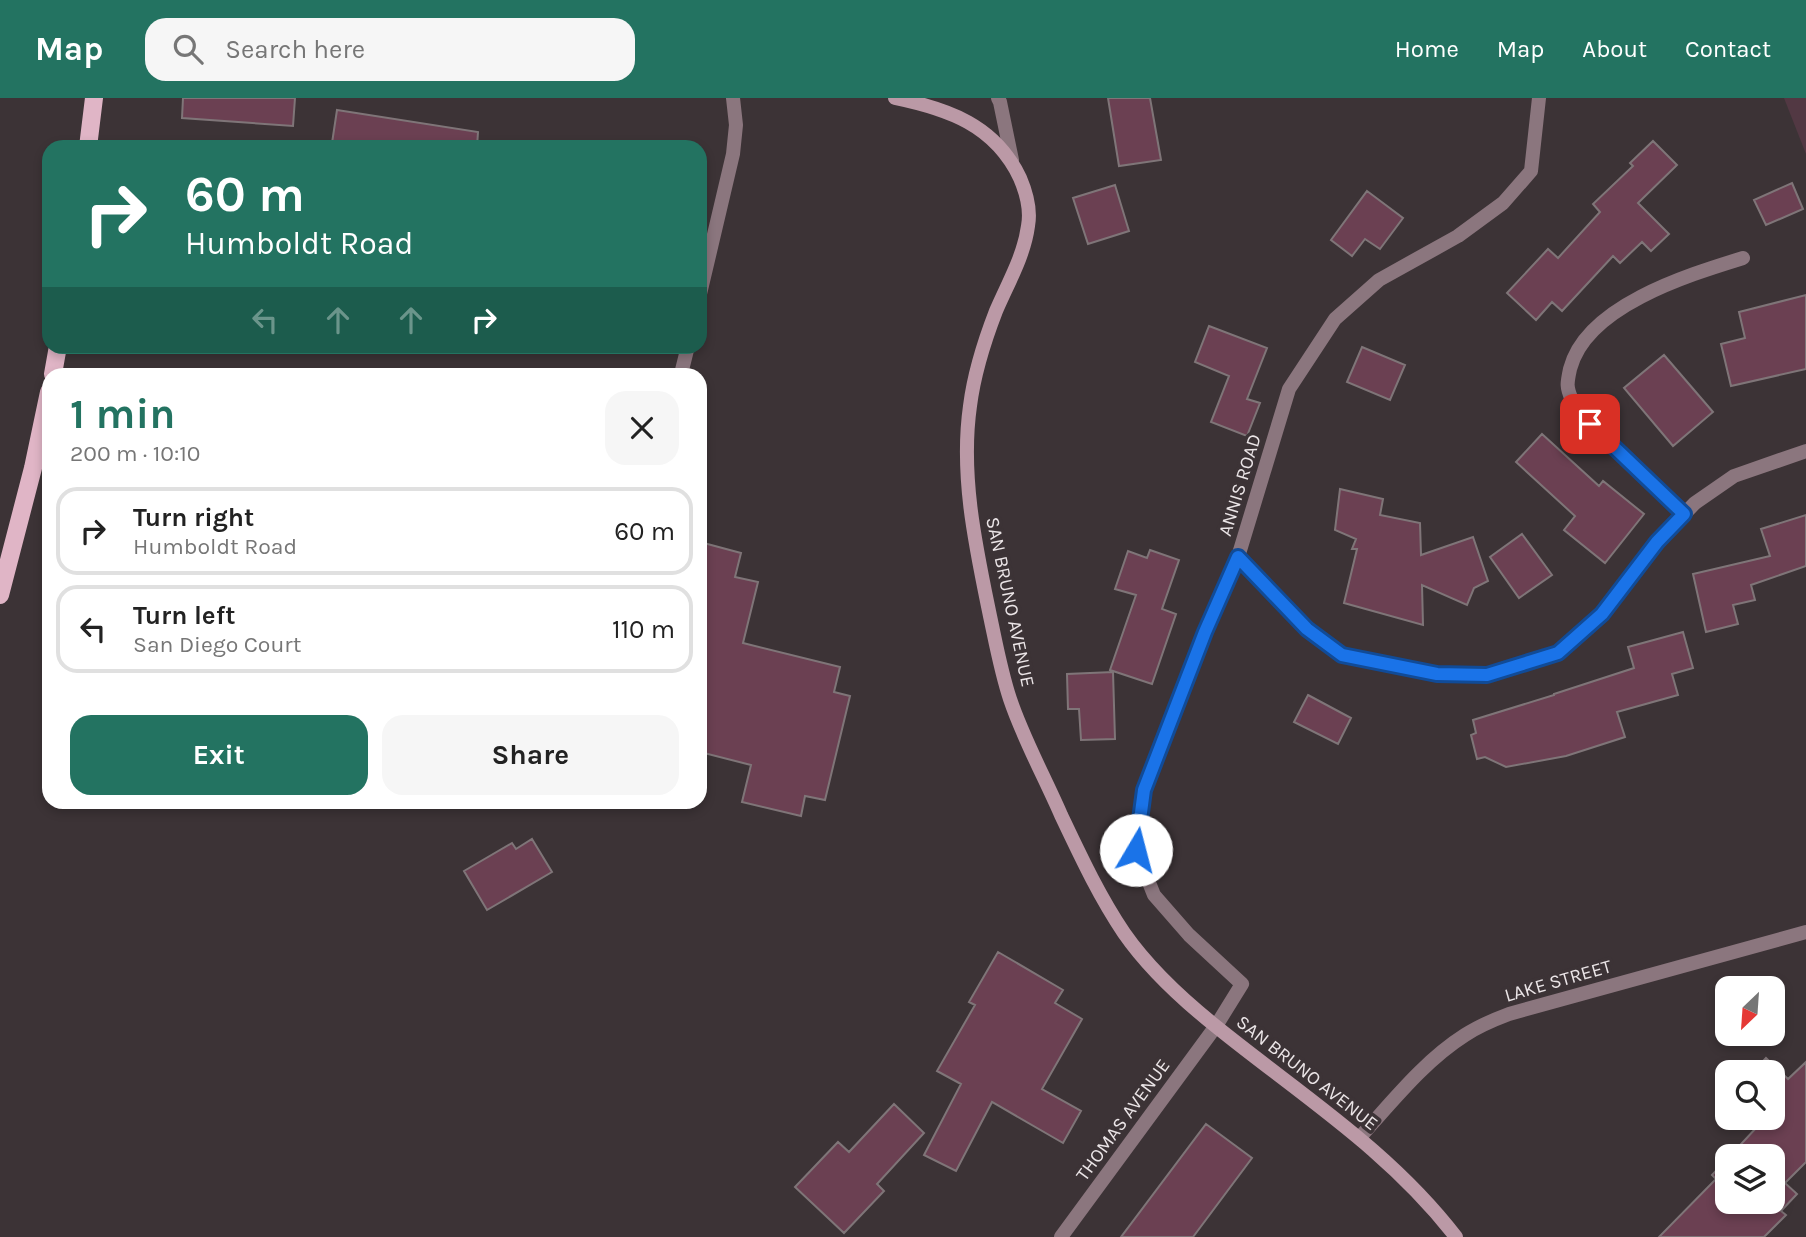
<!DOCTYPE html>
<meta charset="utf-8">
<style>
body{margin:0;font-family:Karla,sans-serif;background:#f6f6f6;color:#222;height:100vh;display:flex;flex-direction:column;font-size:26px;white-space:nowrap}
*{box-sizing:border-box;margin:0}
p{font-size:23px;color:#767676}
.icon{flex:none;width:38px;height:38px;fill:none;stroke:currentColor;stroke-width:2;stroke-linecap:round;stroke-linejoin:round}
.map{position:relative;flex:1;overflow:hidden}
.side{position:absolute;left:42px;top:270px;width:665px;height:441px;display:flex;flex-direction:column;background:#fff;border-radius:21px;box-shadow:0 4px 10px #0003}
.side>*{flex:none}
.guide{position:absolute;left:42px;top:42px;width:665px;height:214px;border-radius:21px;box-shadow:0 4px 10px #0003;background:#237361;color:#fff;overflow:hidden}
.needle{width:46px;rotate:205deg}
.buttons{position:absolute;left:1715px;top:878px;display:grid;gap:14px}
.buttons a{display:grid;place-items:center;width:70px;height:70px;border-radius:14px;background:#fff;box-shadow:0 4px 10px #0003;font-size:35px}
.pin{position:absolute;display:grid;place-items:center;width:60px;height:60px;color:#fff;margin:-30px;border-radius:14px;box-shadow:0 4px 10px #0006}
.me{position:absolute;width:77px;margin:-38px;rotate:8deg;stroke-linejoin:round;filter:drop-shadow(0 0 5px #0008)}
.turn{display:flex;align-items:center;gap:24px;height:147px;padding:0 28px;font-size:32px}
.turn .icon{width:91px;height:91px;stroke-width:2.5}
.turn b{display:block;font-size:49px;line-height:60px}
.lanes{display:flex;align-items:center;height:66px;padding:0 28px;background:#0003;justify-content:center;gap:35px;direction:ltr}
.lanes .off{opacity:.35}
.round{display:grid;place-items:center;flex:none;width:74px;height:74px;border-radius:21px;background:#f6f6f6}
.headline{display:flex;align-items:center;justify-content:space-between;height:119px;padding:0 28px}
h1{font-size:42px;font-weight:700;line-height:52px;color:#237361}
.button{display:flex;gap:14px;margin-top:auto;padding:14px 28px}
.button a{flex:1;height:80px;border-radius:21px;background:#237361;color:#fff;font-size:28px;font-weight:700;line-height:80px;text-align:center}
.button a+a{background:#f6f6f6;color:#222}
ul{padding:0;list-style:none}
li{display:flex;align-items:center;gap:21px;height:88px;margin:0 14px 10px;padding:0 14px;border:4px solid #e0e0e0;border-radius:21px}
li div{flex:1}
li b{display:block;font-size:26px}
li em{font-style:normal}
header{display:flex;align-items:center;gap:42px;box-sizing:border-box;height:98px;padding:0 35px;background:#237361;color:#fff}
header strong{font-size:33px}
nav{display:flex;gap:38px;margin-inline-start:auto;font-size:24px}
.search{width:490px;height:63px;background:#f6f6f6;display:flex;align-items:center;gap:18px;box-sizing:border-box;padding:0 24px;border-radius:21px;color:#767676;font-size:26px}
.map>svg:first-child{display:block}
</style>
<header>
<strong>Map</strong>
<div class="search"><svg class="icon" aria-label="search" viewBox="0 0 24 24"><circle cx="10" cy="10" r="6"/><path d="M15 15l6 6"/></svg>Search here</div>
<nav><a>Home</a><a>Map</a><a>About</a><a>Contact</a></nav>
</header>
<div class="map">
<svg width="1806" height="1139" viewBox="0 0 1806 1139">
<rect width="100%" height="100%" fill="#3c3336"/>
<path fill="#523843" d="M 1784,0 L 1806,0 L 1806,56 Z"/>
<path fill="#6b4052" stroke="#7f7578" stroke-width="2" d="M 183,0 L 295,0 L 293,28 L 182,20 Z
M 1108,0 L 1150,0 L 1161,62 L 1119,68 Z
M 337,12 L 478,34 L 477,49 L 355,49 L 332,45 Z
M 1653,43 L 1677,67 L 1638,105 L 1669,136 L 1651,153 L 1642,144 L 1620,165 L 1613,158 L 1562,213 L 1552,204 L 1536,222 L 1507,195 L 1548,151 L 1558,160 L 1600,114 L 1593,106 L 1633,68 L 1630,65 Z
M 1792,85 L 1803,111 L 1766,127 L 1754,102 Z
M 1115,87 L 1129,133 L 1088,146 L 1073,100 Z
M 1367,93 L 1403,120 L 1380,151 L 1365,141 L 1352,158 L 1331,142 Z
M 1806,197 L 1806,271 L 1731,288 L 1721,246 L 1745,240 L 1739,214 Z
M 1209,228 L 1267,250 L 1247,301 L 1260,305 L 1247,338 L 1211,324 L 1229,278 L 1195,264 Z
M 1362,249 L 1405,267 L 1390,302 L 1347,284 Z
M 1664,257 L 1713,314 L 1673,348 L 1624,290 Z
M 1542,336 L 1599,388 L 1603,383 L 1644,416 L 1605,465 L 1564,432 L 1575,418 L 1516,364 Z
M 1340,391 L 1383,401 L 1380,417 L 1420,425 L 1421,457 L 1473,439 L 1488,483 L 1474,490 L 1467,507 L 1422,487 L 1423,527 L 1344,505 L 1357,451 L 1352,451 L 1356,441 L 1335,432 Z
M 1806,417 L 1806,468 L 1751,487 L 1755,502 L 1733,507 L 1738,526 L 1706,534 L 1693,476 L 1770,458 L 1761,431 Z
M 1522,436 L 1552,477 L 1519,500 L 1490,459 Z
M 700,444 L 741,455 L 735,479 L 758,484 L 743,545 L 840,569 L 834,594 L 850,598 L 825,702 L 805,698 L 801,718 L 742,704 L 751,667 L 700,654 Z
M 1150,452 L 1179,462 L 1162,511 L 1176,516 L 1152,586 L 1110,572 L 1136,497 L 1115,491 L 1128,453 L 1147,460 Z
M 1683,534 L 1693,570 L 1672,576 L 1678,597 L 1617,614 L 1625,639 L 1566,658 L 1506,669 L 1485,659 L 1477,661 L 1471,637 L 1476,635 L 1473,622 L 1554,597 L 1554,596 L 1634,570 L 1628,549 Z
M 1113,574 L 1115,641 L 1081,642 L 1079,611 L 1068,611 L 1067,576 Z
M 1308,597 L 1351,620 L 1338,646 L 1294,624 Z
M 532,741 L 552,774 L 487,812 L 464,773 L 512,745 L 516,751 Z
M 998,854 L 1063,892 L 1055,905 L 1082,921 L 1042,991 L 1081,1013 L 1063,1045 L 992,1004 L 956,1073 L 924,1057 L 961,986 L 937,973 L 975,907 L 969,904 Z
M 1766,960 L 1788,981 L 1806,964 L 1806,1064 L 1785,1085 L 1797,1096 L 1781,1113 L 1786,1117 L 1764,1139 L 1659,1139 L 1716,1081 L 1712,1077 L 1727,1061 L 1727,1104 L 1773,1104 L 1773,1059 L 1729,1059 L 1757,1029 L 1747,1020 L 1773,1020 L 1773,975 L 1752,975 Z
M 894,1006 L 924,1035 L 877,1086 L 884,1093 L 844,1135 L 795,1089 L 838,1044 L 849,1054 Z
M 1206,1026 L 1252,1060 L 1193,1139 L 1121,1139 Z"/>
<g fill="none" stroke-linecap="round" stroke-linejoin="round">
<path stroke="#8b767e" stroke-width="14" d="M 998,0 L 1000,4 L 1012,62
M 700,196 L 733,56 L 736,27 L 733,0
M 681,276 L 688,248
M 1684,416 C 1661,394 1638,372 1614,350 C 1600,336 1580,321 1572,302 C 1566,289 1567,285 1570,271 C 1586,208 1688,177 1743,160
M 1238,459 L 1307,531 L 1342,557 L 1437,576 L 1487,577 L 1558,554 L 1602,516 L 1657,444 L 1695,405 L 1734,378 L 1806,353
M 1360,1039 C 1392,1004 1424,963 1465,937 C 1479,928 1493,922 1509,916 L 1806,834
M 1061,1139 L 1216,928 L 1242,886 L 1189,837 L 1154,797 L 1136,752 L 1144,693 L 1205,533 L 1238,459 L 1289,291 L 1335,221 L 1379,182 L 1458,138 L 1503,105 L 1531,73 L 1539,0"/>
<path stroke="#bb99a6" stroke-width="14" d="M 895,0 C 948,11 995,27 1020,80 C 1026,94 1031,112 1028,128 C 1024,158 1008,185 996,213 C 984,244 974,276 970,308 C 960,378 976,450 990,518 C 996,546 1001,574 1010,601 C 1023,640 1044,678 1061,717 C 1080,757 1099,798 1124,835 C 1149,871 1184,903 1218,930 C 1301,997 1390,1053 1456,1139"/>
<path stroke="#e0b5c6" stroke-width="18" d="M 88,49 L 94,0
M 53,276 L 58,248
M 0,497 L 33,370 L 49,294"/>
</g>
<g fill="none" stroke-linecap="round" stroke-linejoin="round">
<defs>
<path id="route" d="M 1136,752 L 1144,692 L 1205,534 L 1238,459 L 1307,531 L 1342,557 L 1437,576 L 1487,577 L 1558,555 L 1602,516 L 1657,444 L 1684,416 L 1590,326"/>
</defs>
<use href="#route" stroke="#114b97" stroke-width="18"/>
<use href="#route" stroke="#1a73e8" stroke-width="12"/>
</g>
<g text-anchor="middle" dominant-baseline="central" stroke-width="7" stroke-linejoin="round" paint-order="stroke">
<g font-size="19" fill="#ebe5e7" stroke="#3c3336">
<text transform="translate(1240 387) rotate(-73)">ANNIS ROAD</text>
<text transform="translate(1010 504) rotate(78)">SAN BRUNO AVENUE</text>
<text transform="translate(1558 883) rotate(-16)">LAKE STREET</text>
<text transform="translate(1307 975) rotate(38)">SAN BRUNO AVENUE</text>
<text transform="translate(1123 1022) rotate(-54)">THOMAS AVENUE</text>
</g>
</g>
</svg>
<div class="buttons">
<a><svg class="needle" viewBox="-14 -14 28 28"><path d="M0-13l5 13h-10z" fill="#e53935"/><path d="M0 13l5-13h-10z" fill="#767676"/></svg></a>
<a><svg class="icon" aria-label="search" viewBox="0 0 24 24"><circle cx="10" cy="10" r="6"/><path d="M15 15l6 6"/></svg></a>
<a><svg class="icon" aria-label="layers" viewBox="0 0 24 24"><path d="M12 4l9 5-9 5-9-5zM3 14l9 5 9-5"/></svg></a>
</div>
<div class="pin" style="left:1590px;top:326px;background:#d93025"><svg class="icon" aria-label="arrive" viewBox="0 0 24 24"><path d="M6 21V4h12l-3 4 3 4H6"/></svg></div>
<svg class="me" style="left:1136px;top:752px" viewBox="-20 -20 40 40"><circle r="19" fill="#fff"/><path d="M0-13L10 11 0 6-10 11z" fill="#1a73e8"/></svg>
<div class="guide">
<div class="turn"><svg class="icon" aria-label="right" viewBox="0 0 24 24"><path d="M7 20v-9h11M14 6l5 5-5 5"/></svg><div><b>60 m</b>Humboldt Road</div></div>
<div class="lanes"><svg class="icon off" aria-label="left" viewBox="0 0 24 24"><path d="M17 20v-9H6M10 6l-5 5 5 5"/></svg><svg class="icon off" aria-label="ahead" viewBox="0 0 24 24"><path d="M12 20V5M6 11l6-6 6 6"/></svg><svg class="icon off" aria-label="ahead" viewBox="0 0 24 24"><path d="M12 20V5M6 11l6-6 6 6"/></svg><svg class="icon" aria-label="right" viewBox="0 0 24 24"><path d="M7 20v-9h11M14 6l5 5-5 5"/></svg></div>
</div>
<section class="side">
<div class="headline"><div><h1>1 min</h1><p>200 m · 10:10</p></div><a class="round"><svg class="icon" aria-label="close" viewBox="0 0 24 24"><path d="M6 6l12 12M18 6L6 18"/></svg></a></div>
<ul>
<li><svg class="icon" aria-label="right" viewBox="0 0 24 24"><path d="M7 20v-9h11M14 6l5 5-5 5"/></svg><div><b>Turn right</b><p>Humboldt Road</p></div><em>60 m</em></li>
<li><svg class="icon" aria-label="left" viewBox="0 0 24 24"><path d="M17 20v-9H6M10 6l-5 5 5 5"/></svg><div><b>Turn left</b><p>San Diego Court</p></div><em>110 m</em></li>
</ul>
<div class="button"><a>Exit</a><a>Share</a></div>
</section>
</div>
